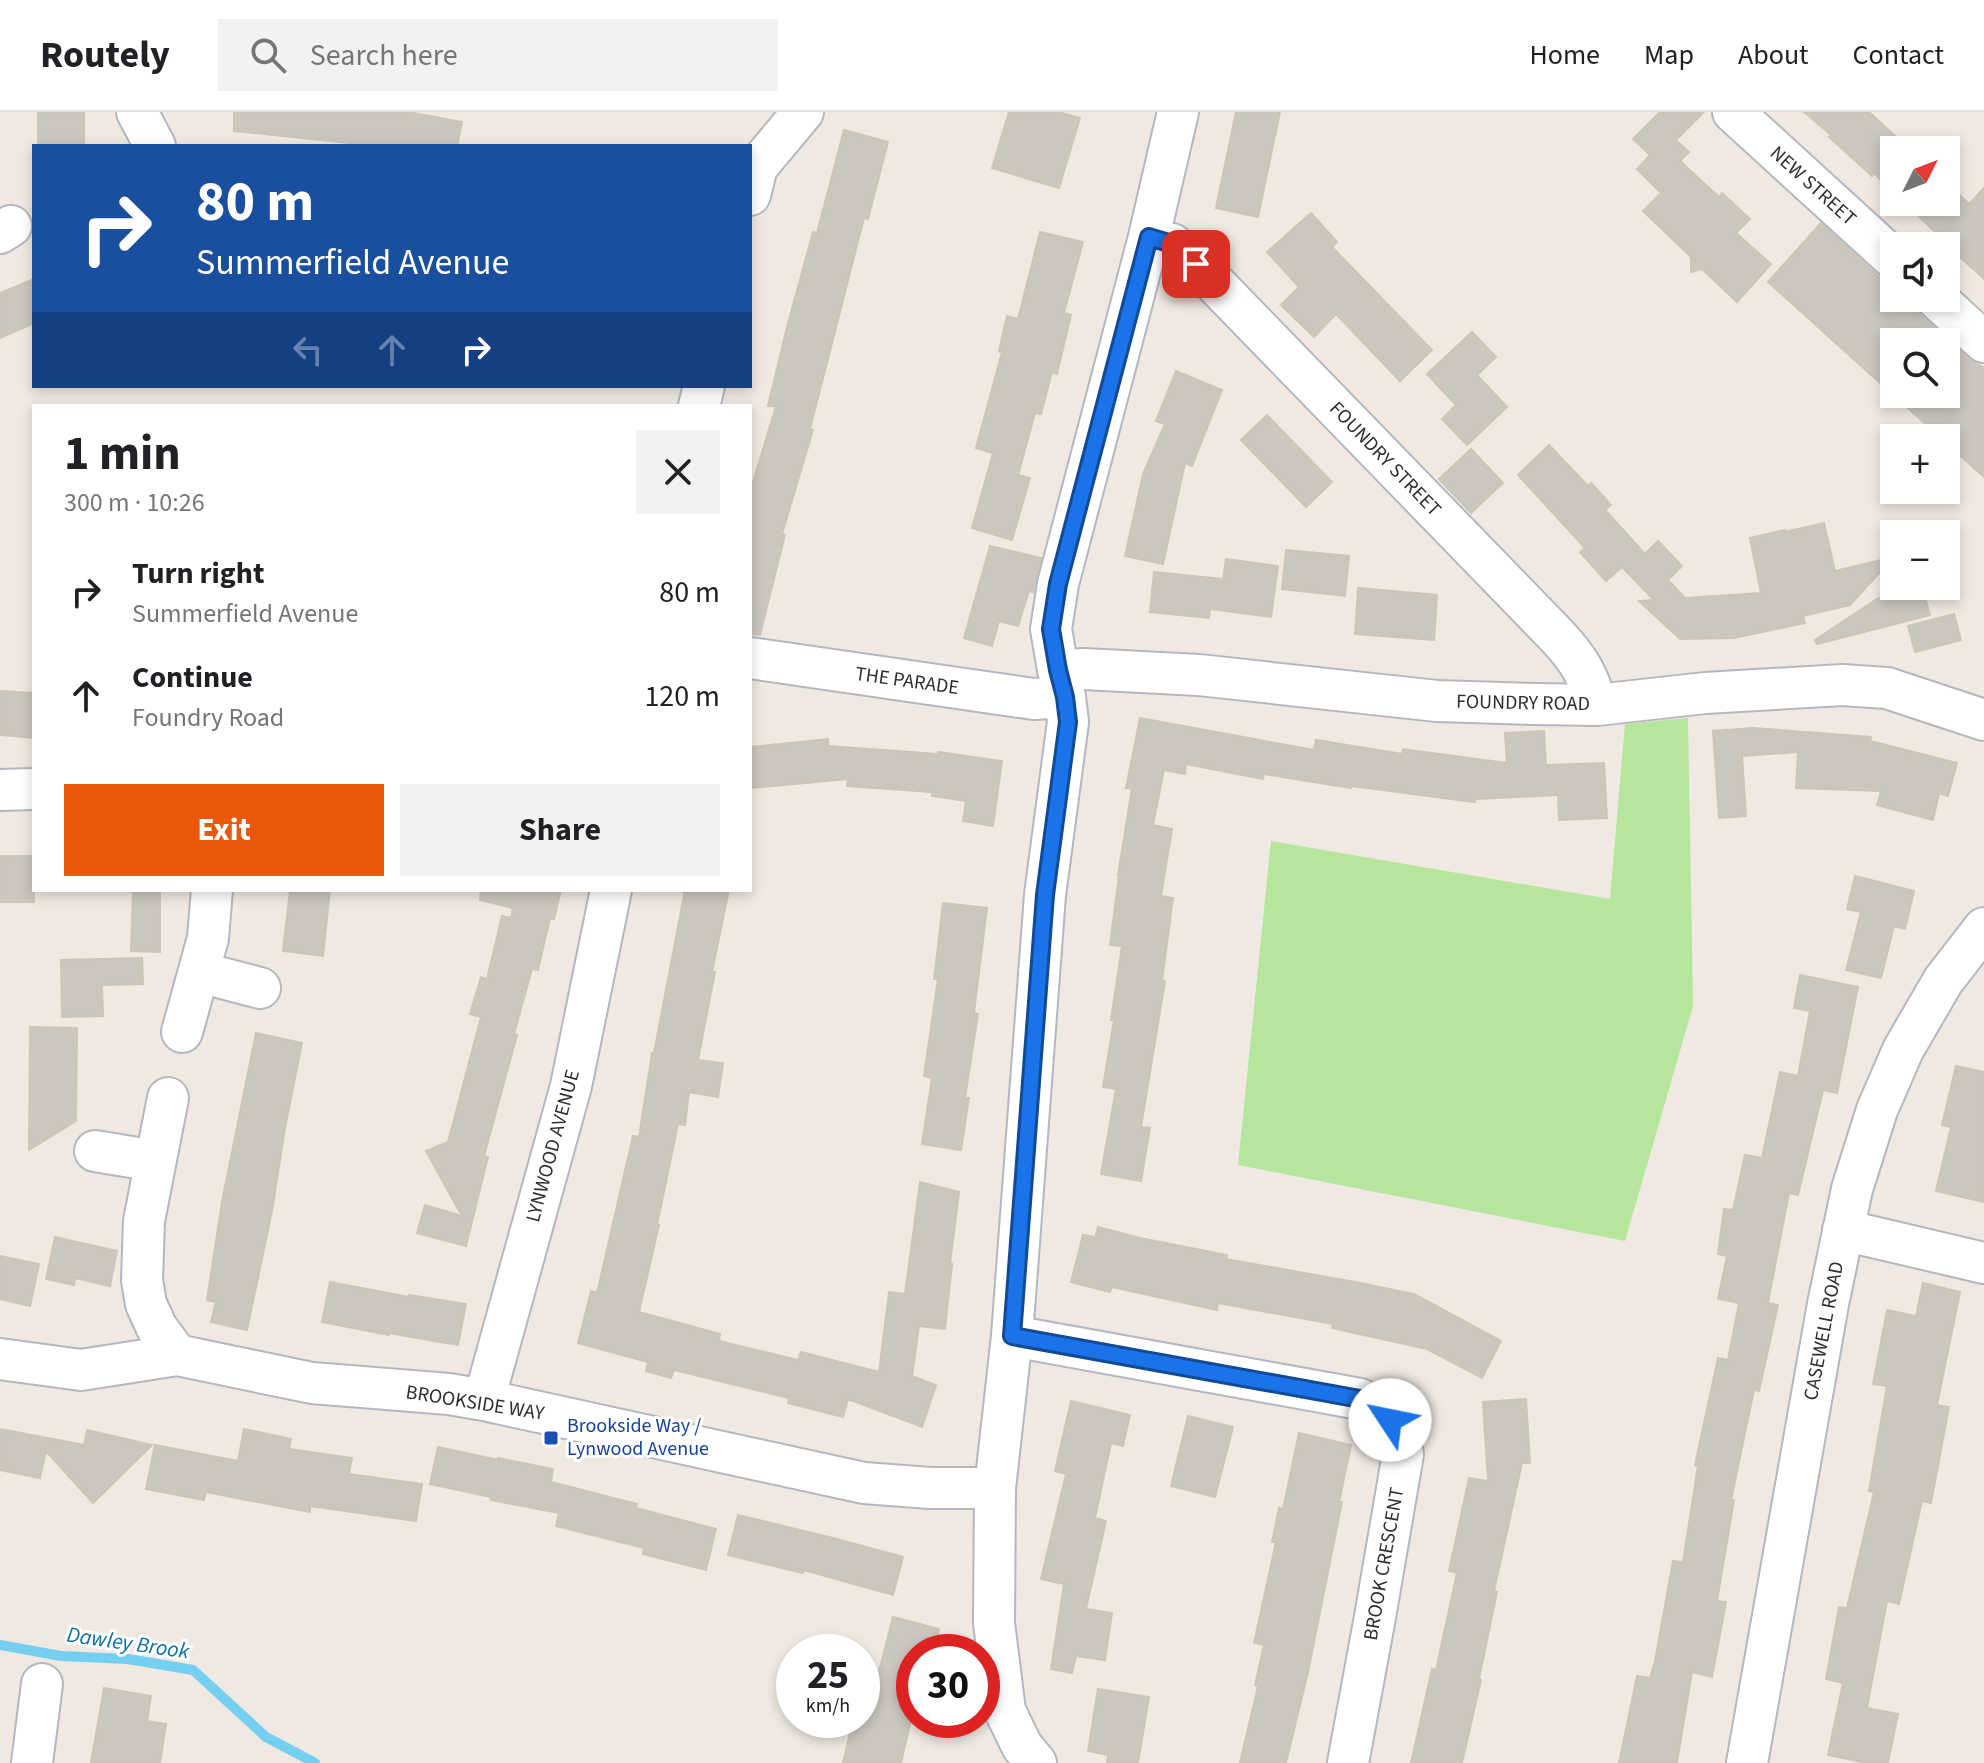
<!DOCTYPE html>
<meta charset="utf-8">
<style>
body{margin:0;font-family:"Source Sans 3",sans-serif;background:#f2f2f2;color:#202124;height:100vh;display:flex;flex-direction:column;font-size:30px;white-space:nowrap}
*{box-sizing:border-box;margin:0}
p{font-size:26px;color:#757577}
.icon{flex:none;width:44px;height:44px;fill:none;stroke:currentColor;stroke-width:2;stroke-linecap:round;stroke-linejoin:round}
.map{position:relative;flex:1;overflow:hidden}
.drawer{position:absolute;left:32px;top:292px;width:720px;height:488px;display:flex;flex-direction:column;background:#fff;border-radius:0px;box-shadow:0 4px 12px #0003}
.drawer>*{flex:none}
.top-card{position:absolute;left:32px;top:32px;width:720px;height:244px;border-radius:0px;box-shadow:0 4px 12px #0003;background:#1a4fa0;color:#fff;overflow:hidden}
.needle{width:52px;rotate:48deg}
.buttons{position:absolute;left:1880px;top:24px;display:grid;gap:16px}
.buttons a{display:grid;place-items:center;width:80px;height:80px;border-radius:0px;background:#fff;box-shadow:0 4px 12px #0003;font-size:40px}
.speed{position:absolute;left:776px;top:1522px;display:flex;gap:16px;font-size:40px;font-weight:700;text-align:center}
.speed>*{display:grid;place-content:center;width:104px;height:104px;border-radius:50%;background:#fff;box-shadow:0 4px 12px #0003;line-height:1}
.speed small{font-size:20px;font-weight:400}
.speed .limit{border:12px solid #d22;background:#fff;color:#111}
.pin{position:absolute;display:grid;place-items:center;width:68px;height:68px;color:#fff;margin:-34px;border-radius:16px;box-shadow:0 4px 12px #0006}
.me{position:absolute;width:88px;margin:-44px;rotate:304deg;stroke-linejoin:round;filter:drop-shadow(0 0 6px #0008)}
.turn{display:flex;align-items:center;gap:28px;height:168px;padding:0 32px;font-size:36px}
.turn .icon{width:104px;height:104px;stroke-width:2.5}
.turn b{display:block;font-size:56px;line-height:68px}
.lanes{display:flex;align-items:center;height:76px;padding:0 32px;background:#0003;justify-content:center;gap:40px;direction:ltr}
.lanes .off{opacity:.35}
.round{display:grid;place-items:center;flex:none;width:84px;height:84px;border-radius:0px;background:#f2f2f2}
.summary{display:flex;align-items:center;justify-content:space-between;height:136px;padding:0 32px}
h1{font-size:48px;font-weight:700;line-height:60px}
.primary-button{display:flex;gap:16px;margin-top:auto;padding:16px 32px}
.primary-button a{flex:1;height:92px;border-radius:0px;background:#ea580c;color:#fff;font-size:32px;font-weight:700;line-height:92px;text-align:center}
.primary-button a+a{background:#f2f2f2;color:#202124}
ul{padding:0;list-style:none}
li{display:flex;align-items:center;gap:24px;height:104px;padding:0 32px}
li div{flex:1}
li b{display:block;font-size:30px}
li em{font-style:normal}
header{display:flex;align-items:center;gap:48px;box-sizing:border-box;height:112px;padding:0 40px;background:#fff;border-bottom:2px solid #e0e0e0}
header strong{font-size:38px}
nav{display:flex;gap:44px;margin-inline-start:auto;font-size:28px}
.search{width:560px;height:72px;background:#f2f2f2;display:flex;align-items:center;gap:20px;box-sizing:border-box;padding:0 28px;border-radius:0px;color:#757577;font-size:30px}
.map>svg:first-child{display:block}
</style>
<header>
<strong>Routely</strong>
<div class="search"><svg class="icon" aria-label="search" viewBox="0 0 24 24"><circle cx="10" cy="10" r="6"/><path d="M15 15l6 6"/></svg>Search here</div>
<nav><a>Home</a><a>Map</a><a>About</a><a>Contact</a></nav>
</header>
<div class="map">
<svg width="1984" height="1651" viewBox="0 0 1984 1651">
<rect width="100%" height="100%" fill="#efe9e1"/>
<path fill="#b6e59e" d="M 1688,606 L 1693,894 L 1625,1129 L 1238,1053 L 1271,729 L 1610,787 L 1625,612 Z"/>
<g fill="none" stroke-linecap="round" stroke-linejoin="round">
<path stroke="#75cff0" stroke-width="10" d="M 0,1533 L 61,1544 L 128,1547 L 193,1558 L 266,1625 L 315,1651"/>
</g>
<path fill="#cbc7bf" stroke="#cbc5ba" stroke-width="2" fill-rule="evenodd" d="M 38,0 L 84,0 L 84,34 L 38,34 Z
M 234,0 L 408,0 L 462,10 L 457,34 L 378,34 L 234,19 Z
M 1009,0 L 1058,0 L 1080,6 L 1059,76 L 992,56 Z
M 1236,0 L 1280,0 L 1258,105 L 1216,96 Z
M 1660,0 L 1704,0 L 1676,28 L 1689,40 L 1680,49 L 1719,85 L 1722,81 L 1750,107 L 1736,121 L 1771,152 L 1737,190 L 1702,157 L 1691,160 L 1691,145 L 1643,99 L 1661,81 L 1637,57 L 1650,43 L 1633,27 Z
M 1804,0 L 1869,0 L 1902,30 L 1894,38 L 1894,81 L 1874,61 L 1872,64 L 1829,25 L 1831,23 Z
M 844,18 L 888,30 L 868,107 L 864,106 L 810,317 L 813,318 L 782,422 L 785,423 L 760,523 L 750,522 L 750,380 L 776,294 L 768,294 L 787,215 L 813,120 L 817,121 Z
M 1946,70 L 1969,92 L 1984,76 L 1984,167 L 1939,126 L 1940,125 L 1904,90 L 1946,90 Z
M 1311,101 L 1337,130 L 1332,135 L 1432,238 L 1400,269 L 1336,202 L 1314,225 L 1281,193 L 1299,175 L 1267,140 Z
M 1821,111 L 1878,164 L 1894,176 L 1894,186 L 1906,186 L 1915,194 L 1920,203 L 1968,247 L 1984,256 L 1984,365 L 1946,331 L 1946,326 L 1941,326 L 1768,170 ZM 1894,230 L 1946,230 L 1946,282 L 1894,282 Z
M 1040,120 L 1083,130 L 1064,201 L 1071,203 L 1057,262 L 1052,260 L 1041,302 L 1035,301 L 1018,363 L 1030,366 L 1012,428 L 972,416 L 993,341 L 976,336 L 1002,240 L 999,239 L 1007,204 L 1018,207 Z
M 34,167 L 34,211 L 0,226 L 0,181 Z
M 1472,220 L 1496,245 L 1477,263 L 1507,295 L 1467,333 L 1442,307 L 1456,293 L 1427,262 Z
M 1176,259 L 1222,278 L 1192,354 L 1185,351 L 1163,452 L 1125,444 L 1143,362 L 1165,312 L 1156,309 Z
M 1267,303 L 1332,370 L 1306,395 L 1241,328 Z
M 1549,333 L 1588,374 L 1591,371 L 1611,393 L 1605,398 L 1645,442 L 1658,429 L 1682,454 L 1668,468 L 1685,486 L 1761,481 L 1750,426 L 1785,418 L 1785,420 L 1824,411 L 1835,459 L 1894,445 L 1850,493 L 1803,504 L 1805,511 L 1734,526 L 1680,527 L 1639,489 L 1654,488 L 1622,455 L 1606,469 L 1580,440 L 1585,436 L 1518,363 Z
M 1471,337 L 1503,371 L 1471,401 L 1439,367 Z
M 990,434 L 1041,446 L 1033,480 L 1029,479 L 1018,514 L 999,509 L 992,534 L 964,526 Z
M 1286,438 L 1349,444 L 1345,484 L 1282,477 Z
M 1226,447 L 1278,454 L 1271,505 L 1210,497 L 1209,506 L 1150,500 L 1154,460 L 1223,467 Z
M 1922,475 L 1930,503 L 1817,532 L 1815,528 L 1877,487 Z
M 1358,476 L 1437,483 L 1434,528 L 1355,522 Z
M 1954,502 L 1961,528 L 1915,540 L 1908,514 Z
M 0,579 L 34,581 L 34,626 L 0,623 Z
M 1140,606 L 1314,638 L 1316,628 L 1402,642 L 1403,637 L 1507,651 L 1505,621 L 1544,619 L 1546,653 L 1604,651 L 1607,706 L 1559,708 L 1558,683 L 1475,687 L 1475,690 L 1351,674 L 1351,676 L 1264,662 L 1263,667 L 1186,652 L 1185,662 L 1164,658 L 1153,713 L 1172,717 L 1161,784 L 1173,786 L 1162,869 L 1165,869 L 1141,1015 L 1150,1016 L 1141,1069 L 1101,1062 L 1116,977 L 1103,975 L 1114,908 L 1111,908 L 1122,834 L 1110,833 L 1119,763 L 1118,763 L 1132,677 L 1126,676 Z
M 1753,616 L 1871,625 L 1870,629 L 1957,651 L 1948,684 L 1939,681 L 1933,708 L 1877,693 L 1881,679 L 1796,676 L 1798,640 L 1742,644 L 1746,704 L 1719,706 L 1713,619 Z
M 828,627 L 828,634 L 938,642 L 938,640 L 1002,649 L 993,714 L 963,709 L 966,689 L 932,684 L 932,680 L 847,674 L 848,667 L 750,676 L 750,635 Z
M 0,744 L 34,744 L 34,790 L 0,790 Z
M 1855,764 L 1914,779 L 1905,817 L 1894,814 L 1881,866 L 1846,858 L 1861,800 L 1847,797 Z
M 133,778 L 160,778 L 160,840 L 131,839 Z
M 290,778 L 330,778 L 323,844 L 283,839 Z
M 481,778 L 561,778 L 554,807 L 550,806 L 538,858 L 532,857 L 514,922 L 517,923 L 484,1044 L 488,1045 L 466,1134 L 417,1121 L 425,1093 L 462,1104 L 426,1039 L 448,1030 L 481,905 L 470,902 L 481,865 L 487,867 L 502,804 L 511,806 L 513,796 L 480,788 Z
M 685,778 L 729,778 L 712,860 L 715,860 L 698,948 L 723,951 L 718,985 L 689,980 L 685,1013 L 678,1012 L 657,1113 L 659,1113 L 639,1200 L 720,1222 L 719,1229 L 798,1248 L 801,1240 L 879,1260 L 889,1180 L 905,1182 L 920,1070 L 959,1080 L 950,1152 L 952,1152 L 945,1217 L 919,1214 L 912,1264 L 936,1273 L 922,1315 L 848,1287 L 843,1305 L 788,1291 L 789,1286 L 674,1258 L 671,1266 L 646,1259 L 648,1250 L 578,1231 L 591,1179 L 597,1181 L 633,1024 L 639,1025 L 652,941 L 654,941 Z
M 943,791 L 987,796 L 974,901 L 978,902 L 965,986 L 969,986 L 961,1038 L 922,1032 L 932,966 L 924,964 L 938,867 L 934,867 Z
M 142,846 L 143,872 L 102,873 L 103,904 L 62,905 L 61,848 Z
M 1800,863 L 1858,875 L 1837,981 L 1823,978 L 1798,1083 L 1789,1081 L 1768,1191 L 1778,1193 L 1759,1279 L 1754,1278 L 1731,1388 L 1734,1388 L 1717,1489 L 1726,1490 L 1712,1565 L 1692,1560 L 1677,1651 L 1619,1651 L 1637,1564 L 1650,1566 L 1655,1549 L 1673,1449 L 1683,1450 L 1698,1354 L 1695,1353 L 1718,1246 L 1728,1248 L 1739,1191 L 1718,1187 L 1727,1144 L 1718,1142 L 1724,1097 L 1733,1098 L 1745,1043 L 1762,1046 L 1780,960 L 1798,964 L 1810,899 L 1794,896 Z
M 30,915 L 77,916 L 76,1009 L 29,1038 Z
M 256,921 L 302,931 L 285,1016 L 272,1099 L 247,1218 L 211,1210 L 216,1190 L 207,1188 L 222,1090 Z
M 1956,954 L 1984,960 L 1984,1090 L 1936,1079 L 1951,1015 L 1942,1013 Z
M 1098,1115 L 1140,1126 L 1227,1143 L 1226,1147 L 1355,1170 L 1414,1182 L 1501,1229 L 1482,1266 L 1427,1237 L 1332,1216 L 1333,1212 L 1218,1191 L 1217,1198 L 1112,1175 L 1110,1180 L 1071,1170 L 1083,1123 L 1095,1125 Z
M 55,1125 L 117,1139 L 110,1174 L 75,1166 L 74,1173 L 46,1167 Z
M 0,1144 L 39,1152 L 30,1194 L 0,1187 Z
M 330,1170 L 409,1185 L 409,1183 L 466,1192 L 458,1233 L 389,1221 L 389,1223 L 322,1210 Z
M 1923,1171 L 1960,1180 L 1937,1293 L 1949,1295 L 1931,1391 L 1922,1389 L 1899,1492 L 1887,1489 L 1867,1596 L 1898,1602 L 1888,1651 L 1866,1651 L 1828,1643 L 1843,1571 L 1826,1567 L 1839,1495 L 1847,1496 L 1874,1380 L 1869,1379 L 1887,1274 L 1873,1272 L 1887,1198 L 1916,1204 Z
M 1526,1287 L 1530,1351 L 1522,1351 L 1494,1479 L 1497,1480 L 1479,1567 L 1481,1568 L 1462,1651 L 1411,1651 L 1432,1557 L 1436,1558 L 1457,1461 L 1449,1459 L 1469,1366 L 1488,1369 L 1483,1290 Z
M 1071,1289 L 1130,1303 L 1123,1334 L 1111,1331 L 1095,1406 L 1106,1409 L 1086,1497 L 1112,1501 L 1105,1548 L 1076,1544 L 1072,1561 L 1051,1557 L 1064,1472 L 1041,1467 L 1066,1362 L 1055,1359 Z
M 1188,1304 L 1233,1315 L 1215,1385 L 1171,1374 Z
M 0,1317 L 84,1333 L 87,1318 L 152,1333 L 93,1391 L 46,1339 L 40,1366 L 0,1358 Z
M 244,1317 L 291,1327 L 289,1337 L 352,1346 L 349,1362 L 422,1372 L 416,1409 L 310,1394 L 310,1400 L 206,1380 L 204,1388 L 146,1377 L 155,1333 L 238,1349 Z
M 1299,1321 L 1351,1333 L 1339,1390 L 1342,1390 L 1308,1560 L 1286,1651 L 1240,1651 L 1258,1574 L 1255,1573 L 1264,1533 L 1254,1531 L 1276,1430 L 1272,1430 L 1279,1396 L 1283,1397 Z
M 438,1335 L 498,1348 L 498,1346 L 553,1357 L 551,1370 L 637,1392 L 636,1396 L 716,1417 L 706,1458 L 643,1442 L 644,1436 L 556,1414 L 559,1401 L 491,1388 L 491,1385 L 430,1372 Z
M 738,1403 L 833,1426 L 903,1445 L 893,1483 L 804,1458 L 803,1461 L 728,1443 Z
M 893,1505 L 939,1517 L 934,1540 L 914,1540 L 914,1595 L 901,1651 L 843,1651 L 853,1608 L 862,1608 L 862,1592 L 870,1594 Z
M 104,1576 L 151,1584 L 147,1609 L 166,1612 L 160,1651 L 91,1651 Z
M 1098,1577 L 1149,1585 L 1138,1651 L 1107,1651 L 1108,1643 L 1088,1639 Z"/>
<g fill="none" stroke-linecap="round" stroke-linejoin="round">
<defs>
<path id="minor" d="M 137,0 L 155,34
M 1733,0 L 1894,147
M 750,83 L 757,55 L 803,0
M 0,121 L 11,114
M 1149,125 L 1172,132 L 1196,152 L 1558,525 C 1580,549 1587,562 1597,593
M 1936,186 L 1984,230
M 699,294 L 704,274
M 750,546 L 1034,587 L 1065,585
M 1058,558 L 1084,557 L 1199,563 L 1437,589 L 1536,592 L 1597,593 L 1705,581 L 1842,573 L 1887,576 L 1984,608
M 0,678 L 34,677
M 199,860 L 260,876
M 182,920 L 208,826 L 212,778
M 168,986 L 144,1109 L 142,1168 L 146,1192 L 157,1216 L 177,1243
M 95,1039 L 155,1049
M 1843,1118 L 1984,1151
M 1012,1224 L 1360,1287 C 1387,1301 1396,1312 1403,1342 L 1375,1505 L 1348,1651
M 0,1247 L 81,1258 L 177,1243 L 312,1271 L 449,1282 L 484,1288 L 864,1371 L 930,1376 L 995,1376
M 484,1288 L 571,974 L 611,778
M 32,1651 L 42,1572
M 1036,1651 L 1022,1634 L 1005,1599 L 994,1511 L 995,1376 L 1012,1224 L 1045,783 L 1068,610 L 1065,585 L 1058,558 L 1051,517 L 1058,472 L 1149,125 L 1178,0
M 1747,1651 L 1828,1192 L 1852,1077 L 1877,998 L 1903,938 L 1943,869 L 1984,816"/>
</defs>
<use href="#minor" stroke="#b4b7c1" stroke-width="44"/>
<use href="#minor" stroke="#fff" stroke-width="40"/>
</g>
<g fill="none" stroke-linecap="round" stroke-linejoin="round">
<defs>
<path id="route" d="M 1196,152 L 1172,132 L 1149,125 L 1058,472 L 1051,517 L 1058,558 L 1065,585 L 1068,610 L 1045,783 L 1012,1224 L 1360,1287 L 1379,1297 L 1390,1308"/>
</defs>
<use href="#route" stroke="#114b97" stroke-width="20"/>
<use href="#route" stroke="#1a73e8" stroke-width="14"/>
</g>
<rect fill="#1a4fb4" stroke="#fff" stroke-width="3" x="543" y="1318" width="16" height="16" rx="4"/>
<g text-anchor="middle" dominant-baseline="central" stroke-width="6" stroke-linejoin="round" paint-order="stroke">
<g font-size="20" fill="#2e2e2e" stroke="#fff">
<text transform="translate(1813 74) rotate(42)">NEW STREET</text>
<text transform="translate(1385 347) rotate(46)">FOUNDRY STREET</text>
<text transform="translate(907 569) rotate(8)">THE PARADE</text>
<text transform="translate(1523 591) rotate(1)">FOUNDRY ROAD</text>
<text transform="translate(553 1034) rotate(-75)">LYNWOOD AVENUE</text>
<text transform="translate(1824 1219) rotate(-79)">CASEWELL ROAD</text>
<text transform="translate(475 1291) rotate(9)">BROOKSIDE WAY</text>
<text transform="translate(1384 1452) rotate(-80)">BROOK CRESCENT</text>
</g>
<g font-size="20" fill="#164399" stroke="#fff" text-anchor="start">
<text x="567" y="1314">Brookside Way /<tspan x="567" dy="23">Lynwood Avenue</tspan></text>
</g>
<g font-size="22" font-style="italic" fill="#0d6fa3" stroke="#fff">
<text transform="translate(128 1531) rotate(8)">Dawley Brook</text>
</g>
</g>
</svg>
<div class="buttons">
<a><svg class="needle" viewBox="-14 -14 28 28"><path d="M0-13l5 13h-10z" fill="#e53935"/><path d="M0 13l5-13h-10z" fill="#757577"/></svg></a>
<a><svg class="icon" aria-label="sound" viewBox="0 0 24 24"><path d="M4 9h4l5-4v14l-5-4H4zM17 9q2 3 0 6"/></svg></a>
<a><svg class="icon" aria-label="search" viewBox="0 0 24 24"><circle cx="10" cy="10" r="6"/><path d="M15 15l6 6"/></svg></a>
<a>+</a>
<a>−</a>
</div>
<div class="speed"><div>25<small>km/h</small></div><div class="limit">30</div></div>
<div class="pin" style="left:1196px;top:152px;background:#d93025"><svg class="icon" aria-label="arrive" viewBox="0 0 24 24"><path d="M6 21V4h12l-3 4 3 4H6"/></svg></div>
<svg class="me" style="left:1390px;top:1308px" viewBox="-20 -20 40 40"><circle r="19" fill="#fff"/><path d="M0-13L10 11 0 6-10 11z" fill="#1a73e8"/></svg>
<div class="top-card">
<div class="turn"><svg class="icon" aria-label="right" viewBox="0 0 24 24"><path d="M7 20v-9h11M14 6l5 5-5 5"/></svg><div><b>80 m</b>Summerfield Avenue</div></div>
<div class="lanes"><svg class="icon off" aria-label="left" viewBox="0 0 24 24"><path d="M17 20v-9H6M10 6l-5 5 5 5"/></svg><svg class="icon off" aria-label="ahead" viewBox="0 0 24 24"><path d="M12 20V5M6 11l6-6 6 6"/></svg><svg class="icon" aria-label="right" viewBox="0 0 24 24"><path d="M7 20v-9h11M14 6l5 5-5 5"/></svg></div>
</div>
<section class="drawer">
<div class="summary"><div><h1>1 min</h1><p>300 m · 10:26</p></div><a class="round"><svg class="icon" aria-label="close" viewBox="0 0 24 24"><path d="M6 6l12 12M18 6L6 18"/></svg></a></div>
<ul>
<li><svg class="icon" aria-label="right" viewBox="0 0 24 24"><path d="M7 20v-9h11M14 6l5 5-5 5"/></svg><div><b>Turn right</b><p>Summerfield Avenue</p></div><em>80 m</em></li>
<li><svg class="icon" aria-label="ahead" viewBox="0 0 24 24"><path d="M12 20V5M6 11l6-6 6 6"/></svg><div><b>Continue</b><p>Foundry Road</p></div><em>120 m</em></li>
</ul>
<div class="primary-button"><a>Exit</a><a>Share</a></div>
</section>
</div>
